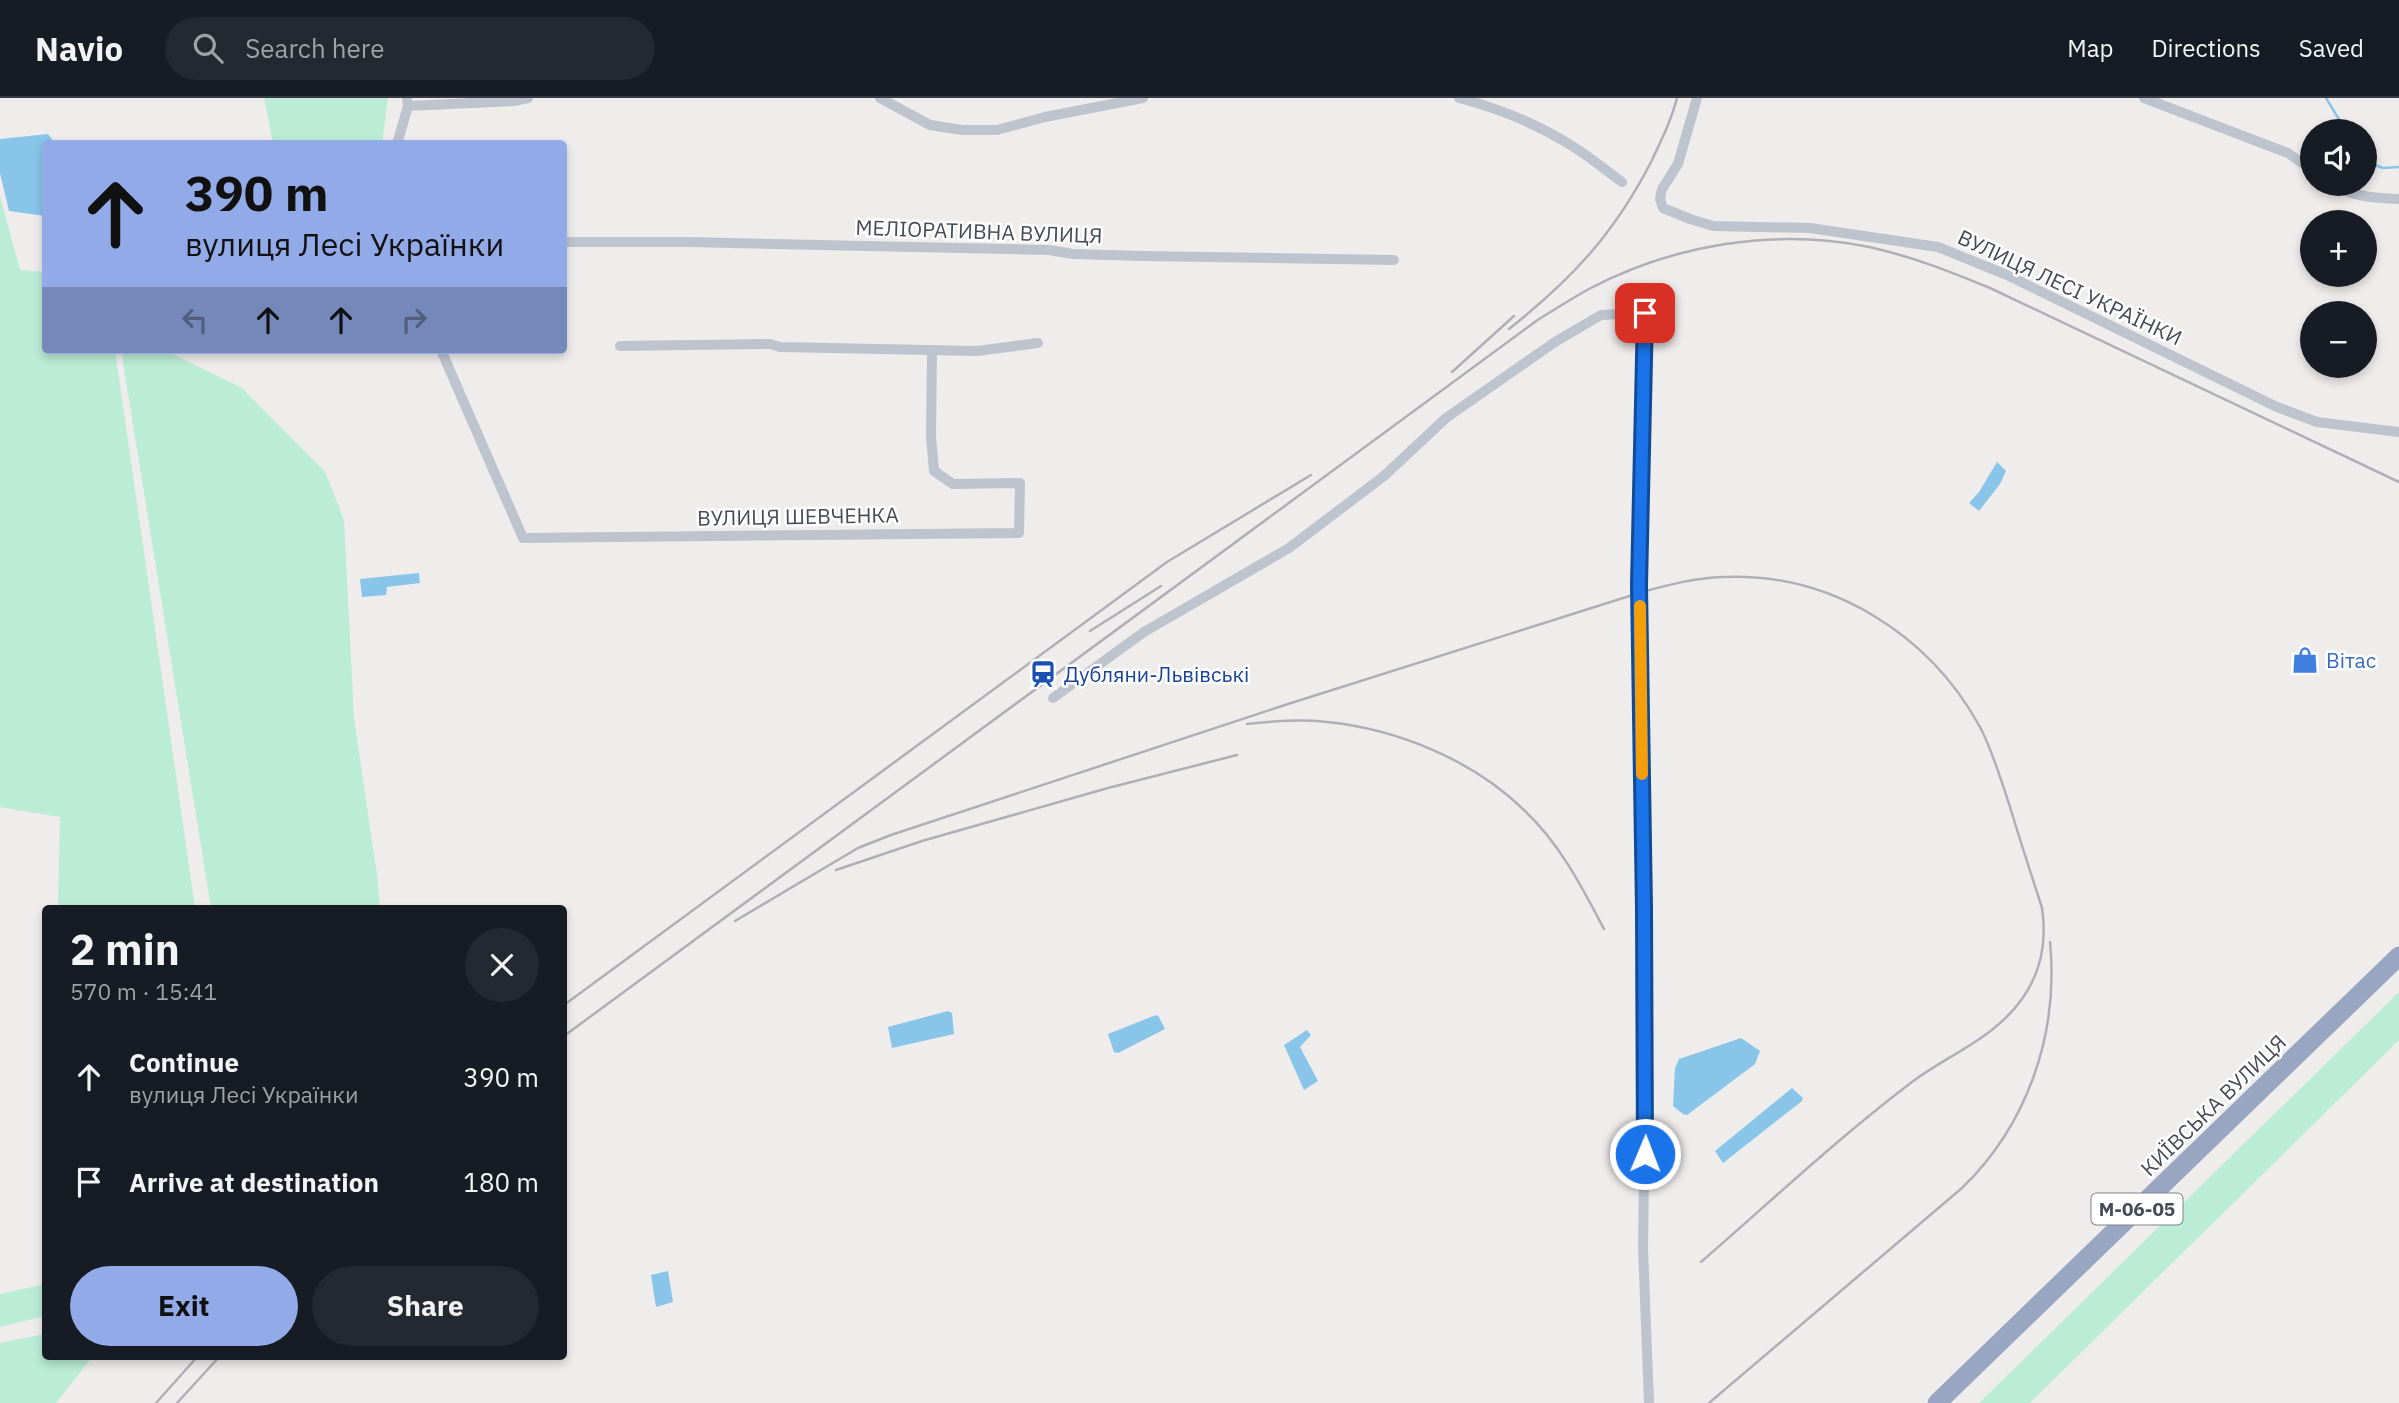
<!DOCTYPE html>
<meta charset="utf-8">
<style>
body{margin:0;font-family:"IBM Plex Sans",sans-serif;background:#242831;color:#f1f3f6;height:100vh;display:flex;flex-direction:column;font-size:26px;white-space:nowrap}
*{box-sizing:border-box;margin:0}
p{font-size:23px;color:#9ea1a6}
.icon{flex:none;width:38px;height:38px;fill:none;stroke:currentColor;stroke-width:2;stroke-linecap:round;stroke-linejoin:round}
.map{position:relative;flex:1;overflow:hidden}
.side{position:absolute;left:42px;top:807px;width:525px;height:455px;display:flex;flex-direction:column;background:#171b24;border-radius:7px;box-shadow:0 4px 10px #0003}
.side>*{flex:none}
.top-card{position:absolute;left:42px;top:42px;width:525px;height:214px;border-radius:7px;box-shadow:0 4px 10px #0003;background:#92aae8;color:#111;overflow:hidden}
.controls{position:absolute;left:2300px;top:21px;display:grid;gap:14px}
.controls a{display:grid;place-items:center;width:77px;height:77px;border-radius:50%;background:#171b24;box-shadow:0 4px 10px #0003;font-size:35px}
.pin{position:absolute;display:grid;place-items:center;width:60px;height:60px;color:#fff;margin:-30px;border-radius:14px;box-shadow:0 4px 10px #0006}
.me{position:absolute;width:77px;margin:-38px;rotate:1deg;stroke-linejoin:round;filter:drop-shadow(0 0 5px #0008)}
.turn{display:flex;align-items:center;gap:24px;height:147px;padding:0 28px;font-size:32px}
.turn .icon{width:91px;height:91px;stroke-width:2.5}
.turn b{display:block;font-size:49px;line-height:60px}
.lanes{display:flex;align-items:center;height:66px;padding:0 28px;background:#0003;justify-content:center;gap:35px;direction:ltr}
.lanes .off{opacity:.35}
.round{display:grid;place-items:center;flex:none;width:74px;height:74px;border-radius:37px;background:#242831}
.head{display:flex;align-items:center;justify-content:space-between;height:119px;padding:0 28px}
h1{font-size:42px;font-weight:700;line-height:52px}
.cta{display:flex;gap:14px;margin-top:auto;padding:14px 28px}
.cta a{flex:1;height:80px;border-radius:42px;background:#92aae8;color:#111;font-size:28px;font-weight:700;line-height:80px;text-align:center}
.cta a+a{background:#242831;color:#f1f3f6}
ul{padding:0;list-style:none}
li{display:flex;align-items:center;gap:21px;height:105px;padding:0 28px}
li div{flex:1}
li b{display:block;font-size:26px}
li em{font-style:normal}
header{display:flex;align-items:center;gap:42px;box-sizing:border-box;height:98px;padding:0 35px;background:#171b24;border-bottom:2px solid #363941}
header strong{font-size:33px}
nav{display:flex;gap:38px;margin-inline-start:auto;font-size:24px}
.search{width:490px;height:63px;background:#242831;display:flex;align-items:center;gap:18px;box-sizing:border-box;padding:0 24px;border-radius:38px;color:#9ea1a6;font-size:26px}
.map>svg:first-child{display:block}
</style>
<header>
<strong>Navio</strong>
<div class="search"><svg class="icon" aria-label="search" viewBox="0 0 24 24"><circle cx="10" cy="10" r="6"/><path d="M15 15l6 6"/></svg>Search here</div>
<nav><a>Map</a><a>Directions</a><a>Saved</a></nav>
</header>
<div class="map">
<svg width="2399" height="1305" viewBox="0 0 2399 1305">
<rect width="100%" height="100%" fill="#efecec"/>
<path fill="#baecd6" d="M 264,0 L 388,0 L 382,45 L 273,45 Z
M 0,98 L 20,172 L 45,174 L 46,252 L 115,252 L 195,810 L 58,810 L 60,719 L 0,709 Z
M 121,252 L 164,252 L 242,290 L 325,374 L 344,422 L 354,620 L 377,777 L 380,810 L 211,810 Z
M 2399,894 L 2399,942 L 2030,1305 L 1979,1305 Z
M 45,1186 L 45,1218 L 0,1229 L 0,1196 Z
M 45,1236 L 46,1258 L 93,1258 L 56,1305 L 0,1305 L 0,1245 Z"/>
<path fill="#88c5e8" d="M 48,36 L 55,45 L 46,46 L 45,118 L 9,113 L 0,75 L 0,41 Z
M 1997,364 L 2006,373 L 2000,386 L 1979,413 L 1969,405 L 1979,394 Z
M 419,475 L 420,485 L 387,489 L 386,497 L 362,499 L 360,481 Z
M 948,913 L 952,915 L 954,936 L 892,950 L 888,929 Z
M 1156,917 L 1159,919 L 1165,931 L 1118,955 L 1114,954 L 1108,936 Z
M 1307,932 L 1311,937 L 1300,949 L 1318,983 L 1304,992 L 1284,947 Z
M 1741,940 L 1760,953 L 1755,966 L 1687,1017 L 1683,1016 L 1673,1008 L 1675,970 L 1679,961 Z
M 1792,990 L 1803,1000 L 1802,1003 L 1723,1065 L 1715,1053 Z
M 668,1173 L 673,1204 L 656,1209 L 651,1177 Z"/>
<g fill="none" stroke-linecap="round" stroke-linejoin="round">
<path stroke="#88c5e8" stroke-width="2.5" d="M 2326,0 L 2346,33
M 2364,63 L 2383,70 L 2399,69"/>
<path stroke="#bdc4ce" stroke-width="10" d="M 880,0 L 930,27 L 962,32 L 997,32 L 1045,19 L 1143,0
M 1459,0 C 1497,10 1535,25 1569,46 C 1588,57 1605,72 1622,84
M 1697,0 L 1678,66 L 1662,91 L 1660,101 L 1663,110 L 1690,121 L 1713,128 L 1810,130 L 1938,149 L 2007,177 L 2277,309 L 2317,324 L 2399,334
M 2144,0 L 2288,55 L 2312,72
M 408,8 L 514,3 L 528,0
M 397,46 L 408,8 L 407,0
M 2332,86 C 2352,99 2376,100 2399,101
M 564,144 L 687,144 L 1049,152 L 1073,156 L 1143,158 L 1394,162
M 1645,215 L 1639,495 L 1645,1009 L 1643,1150 L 1649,1305
M 620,248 L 770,246 L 780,249 L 977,253 L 1038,245
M 441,252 L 523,440 L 1019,435 L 1020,385 L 953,386 L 934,373 L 931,338 L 932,253
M 1053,600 L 1144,534 L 1289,450 L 1384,378 L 1446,320 L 1555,244 L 1601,217 L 1619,216 L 1644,230"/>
<path stroke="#98a6c2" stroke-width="19" d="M 1937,1305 L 2399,858"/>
<path stroke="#aeb0b6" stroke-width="2.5" d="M 1509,231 C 1572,181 1614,136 1651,64 C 1661,43 1671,23 1677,0
M 1452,274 L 1514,218
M 1090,533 L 1161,488
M 1247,626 C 1273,623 1300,621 1327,624 C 1397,631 1473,662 1524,712 C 1560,746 1582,789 1604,831
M 836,772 L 922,743 L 1108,690 L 1237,657
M 735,823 L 858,750 L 891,737 L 1288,606 L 1639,495 C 1667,487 1694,480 1723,479 C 1831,474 1929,536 1980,629 C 1993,654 2001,682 2010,709 C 2020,742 2031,776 2042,810 C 2047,843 2042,873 2022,901 C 1994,941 1945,958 1908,987 C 1836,1042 1769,1105 1701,1164
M 564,907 L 1167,464 L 1311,377
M 564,938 L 1539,221 C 1556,211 1572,200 1589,191 C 1674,146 1775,130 1869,149 C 1911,158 1951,174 1990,190 L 2399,384
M 156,1305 L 198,1258
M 177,1305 L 220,1258
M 1709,1305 L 1962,1090 C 2028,1026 2059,935 2050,844"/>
</g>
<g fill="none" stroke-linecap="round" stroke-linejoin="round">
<defs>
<path id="route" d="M 1645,215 L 1639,487 L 1644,811 L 1645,1056"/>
</defs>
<use href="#route" stroke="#114b97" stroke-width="18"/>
<use href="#route" stroke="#1a73e8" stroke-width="12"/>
<path stroke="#f59e0b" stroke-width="12" d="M 1640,508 L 1642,676"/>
</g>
<defs>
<symbol id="shop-bare" viewBox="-9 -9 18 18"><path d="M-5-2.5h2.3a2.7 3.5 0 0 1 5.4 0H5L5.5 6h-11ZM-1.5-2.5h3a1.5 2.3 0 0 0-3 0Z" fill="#3f7fe0" stroke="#fff" stroke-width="2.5" paint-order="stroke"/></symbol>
<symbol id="station-bare" viewBox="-9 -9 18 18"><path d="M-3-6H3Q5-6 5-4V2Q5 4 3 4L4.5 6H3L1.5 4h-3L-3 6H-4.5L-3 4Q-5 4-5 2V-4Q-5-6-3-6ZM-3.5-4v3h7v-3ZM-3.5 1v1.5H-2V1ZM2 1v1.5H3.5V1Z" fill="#1a4fb4" stroke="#fff" stroke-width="2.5" paint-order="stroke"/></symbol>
</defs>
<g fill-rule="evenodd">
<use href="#shop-bare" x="2286" y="543" width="38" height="38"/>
<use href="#station-bare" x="1024" y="557" width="38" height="38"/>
</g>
<g text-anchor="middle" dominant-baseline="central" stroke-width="5" stroke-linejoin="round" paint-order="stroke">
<rect fill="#fff" stroke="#7d828a" stroke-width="2" x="2091.5" y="1095.5" width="91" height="31" rx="5"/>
<g font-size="19" font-weight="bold" fill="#454c58">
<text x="2137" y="1111">М-06-05</text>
</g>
<g font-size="21" fill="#454c58" stroke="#fff">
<text transform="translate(979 133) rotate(2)">МЕЛІОРАТИВНА ВУЛИЦЯ</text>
<text transform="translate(2070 189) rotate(25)">ВУЛИЦЯ ЛЕСІ УКРАЇНКИ</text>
<text transform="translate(798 418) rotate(-1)">ВУЛИЦЯ ШЕВЧЕНКА</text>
<text transform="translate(2213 1007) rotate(-44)">КИЇВСЬКА ВУЛИЦЯ</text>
</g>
<g font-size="21" fill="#366cbe" stroke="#fff" text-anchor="start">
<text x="2326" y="562">Вітас</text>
</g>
<g font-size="21" fill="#164399" stroke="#fff" text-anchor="start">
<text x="1064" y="576">Дубляни-Львівські</text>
</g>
</g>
</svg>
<div class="controls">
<a><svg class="icon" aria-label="sound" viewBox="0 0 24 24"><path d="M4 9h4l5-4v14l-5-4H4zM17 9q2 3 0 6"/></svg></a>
<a>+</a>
<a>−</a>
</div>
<div class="pin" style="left:1645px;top:215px;background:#d93025"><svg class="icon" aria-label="arrive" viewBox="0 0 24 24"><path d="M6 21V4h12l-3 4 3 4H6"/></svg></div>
<svg class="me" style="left:1645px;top:1056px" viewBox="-20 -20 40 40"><circle r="17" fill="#1a73e8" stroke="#fff" stroke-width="3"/><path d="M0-11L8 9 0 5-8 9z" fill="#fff"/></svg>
<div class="top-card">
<div class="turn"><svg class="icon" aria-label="ahead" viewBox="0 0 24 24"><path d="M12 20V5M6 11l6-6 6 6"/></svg><div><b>390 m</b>вулиця Лесі Українки</div></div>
<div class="lanes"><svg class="icon off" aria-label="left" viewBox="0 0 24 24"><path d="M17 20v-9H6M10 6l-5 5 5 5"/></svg><svg class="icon" aria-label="ahead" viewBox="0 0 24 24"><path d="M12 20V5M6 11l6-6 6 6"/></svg><svg class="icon" aria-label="ahead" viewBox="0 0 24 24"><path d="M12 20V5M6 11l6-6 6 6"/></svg><svg class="icon off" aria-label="right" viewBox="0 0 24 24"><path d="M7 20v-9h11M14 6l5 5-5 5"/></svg></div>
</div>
<section class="side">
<div class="head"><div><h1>2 min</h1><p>570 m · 15:41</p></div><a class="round"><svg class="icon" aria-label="close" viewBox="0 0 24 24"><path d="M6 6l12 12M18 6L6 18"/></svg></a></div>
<ul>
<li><svg class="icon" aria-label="ahead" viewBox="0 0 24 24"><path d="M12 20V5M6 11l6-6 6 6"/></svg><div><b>Continue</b><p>вулиця Лесі Українки</p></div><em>390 m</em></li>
<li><svg class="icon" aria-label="arrive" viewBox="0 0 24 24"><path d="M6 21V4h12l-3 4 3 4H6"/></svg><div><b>Arrive at destination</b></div><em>180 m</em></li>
</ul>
<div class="cta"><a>Exit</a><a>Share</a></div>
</section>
</div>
